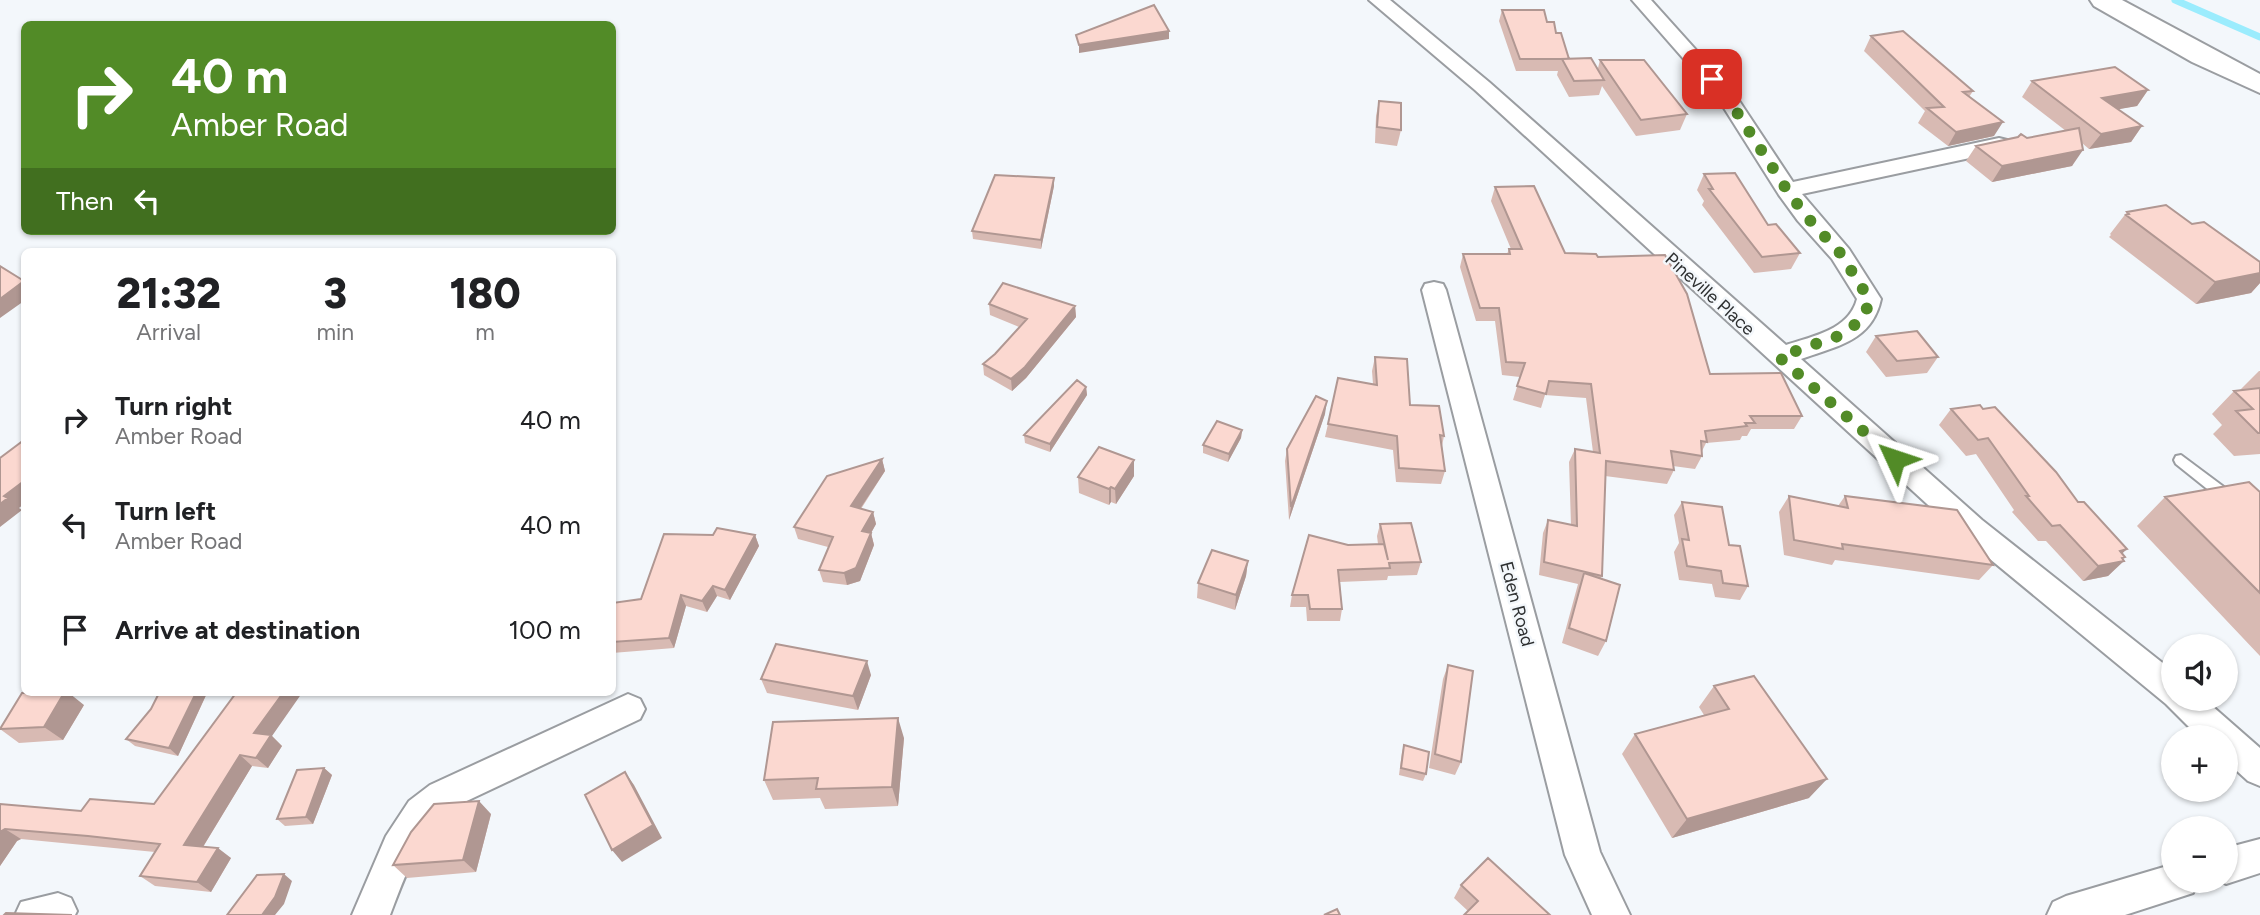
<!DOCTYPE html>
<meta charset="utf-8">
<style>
body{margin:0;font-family:Figtree,sans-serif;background:#f6f6f6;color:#202124;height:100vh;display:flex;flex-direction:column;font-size:26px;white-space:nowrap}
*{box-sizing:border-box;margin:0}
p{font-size:23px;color:#757577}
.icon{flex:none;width:38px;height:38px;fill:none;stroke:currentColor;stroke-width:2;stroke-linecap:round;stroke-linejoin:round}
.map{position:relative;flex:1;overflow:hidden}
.side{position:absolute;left:21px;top:248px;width:595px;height:448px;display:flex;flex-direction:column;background:#fff;border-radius:10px;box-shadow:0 2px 5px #0004}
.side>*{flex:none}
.guide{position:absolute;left:21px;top:21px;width:595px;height:214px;border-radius:10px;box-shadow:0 2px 5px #0004;background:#528b27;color:#fff;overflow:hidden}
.tools{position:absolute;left:2161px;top:634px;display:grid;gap:14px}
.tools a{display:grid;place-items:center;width:77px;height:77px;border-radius:50%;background:#fff;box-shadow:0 2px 5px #0004;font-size:35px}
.pin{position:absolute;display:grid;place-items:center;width:60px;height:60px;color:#fff;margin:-30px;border-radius:14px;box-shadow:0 4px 10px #0006}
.me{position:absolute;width:77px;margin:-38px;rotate:312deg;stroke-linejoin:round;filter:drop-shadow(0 0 5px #0008)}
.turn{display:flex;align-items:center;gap:24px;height:147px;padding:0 35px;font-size:32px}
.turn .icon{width:91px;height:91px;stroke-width:2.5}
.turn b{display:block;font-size:49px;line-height:60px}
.then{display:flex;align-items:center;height:66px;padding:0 35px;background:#0003;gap:14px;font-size:26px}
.eta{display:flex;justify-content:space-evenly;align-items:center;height:119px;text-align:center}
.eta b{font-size:42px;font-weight:800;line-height:49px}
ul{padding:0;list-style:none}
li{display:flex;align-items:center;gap:21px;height:105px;padding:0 35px}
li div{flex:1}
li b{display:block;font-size:26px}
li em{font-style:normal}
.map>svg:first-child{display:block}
</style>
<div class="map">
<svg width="2260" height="915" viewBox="0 0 2260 915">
<rect width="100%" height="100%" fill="#f3f7fb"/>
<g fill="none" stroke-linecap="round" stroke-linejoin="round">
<path stroke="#9becfd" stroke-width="7" d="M 2175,0 L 2260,37"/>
<defs>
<path id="lane" d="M 2181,455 L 2236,496 L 2238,500 L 2236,504 L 2226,504 L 2176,464 L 2174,460 L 2176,456 Z"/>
<path id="street" d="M 1369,0 L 1390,0 L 1489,82 L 1786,345 C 1813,336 1849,330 1857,299 L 1832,259 L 1798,221 L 1779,195 L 1717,97 L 1632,0 L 1651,0 L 1732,90 L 1793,182 L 1999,138 L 2007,140 L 2010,145 L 2007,150 L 1802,194 L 1849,249 L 1881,299 C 1872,341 1837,346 1801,359 L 1982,520 L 2174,672 L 2174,698 L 2203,698 L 2260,748 L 2260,786 L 2248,781 L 2226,761 L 2226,737 L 2199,737 L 2166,704 L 1962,536 L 1475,90 Z
M 1434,282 L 1443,284 L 1446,290 L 1600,852 L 1630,915 L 1592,915 L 1565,855 L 1422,290 L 1425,284 Z
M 628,694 L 640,699 L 645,709 L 640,719 L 454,807 C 417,839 407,871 390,915 L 352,915 L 386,836 L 409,801 L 430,785 Z
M 2260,839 L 2260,873 L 2226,884 L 2218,880 L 2226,880 L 2226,848 Z
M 2174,864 L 2174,880 L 2198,880 L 2193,893 L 2125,915 L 2047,915 L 2053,902 L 2066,896 Z
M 58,893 L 71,898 L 77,911 L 75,915 L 15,915 L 21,902 Z"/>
<path id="secondary" d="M 2090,0 L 2122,0 L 2260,74 L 2260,93 L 2192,62 L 2094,6 Z"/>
</defs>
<use href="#lane" stroke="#9a9da1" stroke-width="4"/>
<use href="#street" stroke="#9a9da1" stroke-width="4"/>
<use href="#secondary" stroke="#9a9da1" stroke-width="4"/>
<use href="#lane" fill="#fff" fill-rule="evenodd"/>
<use href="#street" fill="#fff" fill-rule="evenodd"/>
<use href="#secondary" fill="#fff" fill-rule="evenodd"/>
</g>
<path fill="#d8bab3" d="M 1502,10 L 1547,22 L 1556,33 L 1569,59 L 1598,68 L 1600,60 L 1687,114 L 1680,130 L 1636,136 L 1602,86 L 1599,95 L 1569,97 L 1557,75 L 1558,71 L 1516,71 L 1499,21 Z
M 1871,36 L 1973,91 L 1969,97 L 1994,136 L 1948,146 L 1918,123 L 1925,111 L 1864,51 Z
M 2032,81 L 2148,90 L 2137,106 L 2118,109 L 2142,126 L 2131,142 L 2089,149 L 2082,143 L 2072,166 L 1992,182 L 1966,161 L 1976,146 L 2027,138 L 2066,131 L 2022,97 Z
M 1379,101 L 1401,130 L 1397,146 L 1375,143 L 1376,116 Z
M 1704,174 L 1768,225 L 1800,253 L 1791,269 L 1754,273 L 1702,205 L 1704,201 L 1697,190 Z
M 1054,178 L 1054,186 L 1041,249 L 973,239 L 972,231 Z
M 1495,187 L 1565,253 L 1598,257 L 1710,374 L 1802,416 L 1794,429 L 1751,429 L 1747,436 L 1742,436 L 1740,440 L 1706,443 L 1702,451 L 1702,456 L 1695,469 L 1673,466 L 1674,470 L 1667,484 L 1605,476 L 1602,576 L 1601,578 L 1606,641 L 1598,656 L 1562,643 L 1578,584 L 1539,575 L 1543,533 L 1548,520 L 1571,525 L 1569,462 L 1575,449 L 1593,452 L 1586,398 L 1545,395 L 1541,408 L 1513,400 L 1520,377 L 1502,375 L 1495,321 L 1476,321 L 1460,267 L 1463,254 L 1507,254 L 1509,249 L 1511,249 L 1491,201 Z
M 2127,212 L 2192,224 L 2260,262 L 2260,283 L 2251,293 L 2196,304 L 2109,237 L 2111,235 L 2110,234 Z
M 989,304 L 1075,306 L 1076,317 L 1026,378 L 1012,391 L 984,375 L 983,364 L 995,354 L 1019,327 L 990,315 Z
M 1876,336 L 1938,357 L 1927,373 L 1886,377 L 1866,352 Z
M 1375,357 L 1410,405 L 1444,436 L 1442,446 L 1445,471 L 1441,484 L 1396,482 L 1393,450 L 1325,437 L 1328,424 L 1373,384 L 1372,371 Z
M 2259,371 L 2260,371 L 2260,454 L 2234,456 L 2213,434 L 2222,425 L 2212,414 L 2234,391 L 2240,390 Z
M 1086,387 L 1087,395 L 1050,452 L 1025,443 L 1024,435 Z
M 1951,409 L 2078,502 L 2127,549 L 2122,553 L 2123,560 L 2108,576 L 2083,581 L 2046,541 L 2038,541 L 2012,512 L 2014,510 L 1976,454 L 1966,456 L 1939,425 Z
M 1325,414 L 1289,520 L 1285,461 L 1287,449 Z
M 1242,430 L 1241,438 L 1228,462 L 1203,453 L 1203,445 Z
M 882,459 L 885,471 L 861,509 L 873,512 L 876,524 L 871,533 L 874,545 L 860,581 L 847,585 L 823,582 L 819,570 L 828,547 L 798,539 L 794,527 Z
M 1134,460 L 1134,476 L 1116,504 L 1111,502 L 1109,505 L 1079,493 L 1078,477 Z
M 2260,492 L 2260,656 L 2137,526 L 2165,497 Z
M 1789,496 L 1838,506 L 1845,496 L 1993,565 L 1979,580 L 1835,560 L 1832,565 L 1784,555 L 1779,512 Z
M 1682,502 L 1729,545 L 1748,586 L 1740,600 L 1715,597 L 1712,584 L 1679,580 L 1674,552 L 1679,543 L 1674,515 Z
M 1380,524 L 1421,562 L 1417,575 L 1388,576 L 1387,580 L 1340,582 L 1342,609 L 1340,621 L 1307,621 L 1306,607 L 1290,607 L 1292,595 L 1348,545 L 1378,544 L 1377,536 Z
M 755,535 L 759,546 L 730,600 L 717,596 L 707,612 L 686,606 L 674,648 L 612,653 L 612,603 L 641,599 Z
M 1248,561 L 1246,576 L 1235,610 L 1197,598 L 1198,583 Z
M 1448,665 L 1461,762 L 1455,775 L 1429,768 L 1443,679 Z
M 871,675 L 858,710 L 767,693 L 761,679 Z
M 1714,686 L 1809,798 L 1672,838 L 1622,754 L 1635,734 L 1704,715 L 1699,707 Z
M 159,693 L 207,693 L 178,756 L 135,746 L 126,739 L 151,709 Z
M 84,705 L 63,740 L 19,743 L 0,729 Z
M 272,736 L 282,746 L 268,768 L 252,766 L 203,847 L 231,858 L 211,892 L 155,886 L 140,876 L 155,852 L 21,839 L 17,841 L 0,866 L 0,804 L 81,811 L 154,804 Z
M 904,738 L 898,806 L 825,809 L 820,798 L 773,800 L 764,780 Z
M 1404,745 L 1426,774 L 1423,781 L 1399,775 L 1402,752 Z
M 324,768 L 332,775 L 313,824 L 285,826 L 277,819 Z
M 491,814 L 476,872 L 407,878 L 393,865 Z
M 1461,885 L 1550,915 L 1468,911 L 1454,898 Z"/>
<path fill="#b09792" d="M 1169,31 L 1169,39 L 1079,53 L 1079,45 Z
M 2148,90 L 2137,106 L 2092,114 L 2102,98 Z
M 2003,122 L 1994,136 L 1948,146 L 1956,132 Z
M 2142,126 L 2131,142 L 2089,149 L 2101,134 Z
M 2083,150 L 2072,166 L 1992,182 L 2002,166 Z
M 1054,178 L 1054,186 L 1041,249 L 1041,240 Z
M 2260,273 L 2260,283 L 2251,293 L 2196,304 L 2215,282 Z
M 24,281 L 24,301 L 0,318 L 0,299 Z
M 1075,306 L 1076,317 L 1026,378 L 1012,391 L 1011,379 Z
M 1086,387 L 1087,395 L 1050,452 L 1050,444 Z
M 1327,401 L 1325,414 L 1289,520 L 1291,507 Z
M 1242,430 L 1241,438 L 1228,462 L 1229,454 Z
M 882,459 L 885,471 L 854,518 L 851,506 Z
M 1134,460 L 1134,476 L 1116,504 L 1115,489 Z
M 24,481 L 24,504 L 19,508 L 22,510 L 0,527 L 0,504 L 4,496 Z
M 1111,487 L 1111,502 L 1109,505 L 1109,489 Z
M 873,512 L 876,524 L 871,533 L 874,545 L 860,581 L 847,585 L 844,573 L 862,531 Z
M 755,535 L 759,546 L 730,600 L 725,590 Z
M 2127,549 L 2112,563 L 2125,557 L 2121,561 L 2124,561 L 2108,576 L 2083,581 L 2098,566 L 2120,551 Z
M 1248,561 L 1246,576 L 1235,610 L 1236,595 Z
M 713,586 L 717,596 L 707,612 L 702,601 Z
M 681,595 L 686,606 L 674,648 L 669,638 Z
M 867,661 L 871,675 L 858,710 L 853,696 Z
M 64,693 L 69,693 L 84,705 L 63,740 L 44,727 Z
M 196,693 L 207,693 L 178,756 L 169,748 Z
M 283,693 L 302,693 L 272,736 L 282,746 L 268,768 L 256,758 L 254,733 Z
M 898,718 L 904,738 L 898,806 L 892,787 Z
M 240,755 L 252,766 L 198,855 L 184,845 Z
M 324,768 L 332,775 L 313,824 L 306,817 Z
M 625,772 L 634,785 L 662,838 L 622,862 L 612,850 Z
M 1827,779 L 1809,798 L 1672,838 L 1687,819 Z
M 479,801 L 491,814 L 476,872 L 463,860 Z
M 5,829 L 21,839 L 17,841 L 0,866 L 0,832 Z
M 218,848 L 231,858 L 211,892 L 197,882 Z
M 284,874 L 292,881 L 284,904 L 275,915 L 262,915 Z"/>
<path fill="#fbd8d0" stroke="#b09792" stroke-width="2" d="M 1154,5 L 1169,31 L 1079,45 L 1076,35 Z
M 1502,10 L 1544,10 L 1547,22 L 1554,22 L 1556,33 L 1561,33 L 1569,59 L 1520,59 Z
M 1903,31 L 1973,91 L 1963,92 L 2003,122 L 1956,132 L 1927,108 L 1944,107 L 1871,36 Z
M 1591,58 L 1604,80 L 1574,81 L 1562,59 Z
M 1600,60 L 1644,60 L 1687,114 L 1641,120 Z
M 2115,67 L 2148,90 L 2102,98 L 2142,126 L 2101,134 L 2032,81 Z
M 1379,101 L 1401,103 L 1401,130 L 1377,127 Z
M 2079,128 L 2083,150 L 2002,166 L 1976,146 L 2018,137 L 2021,134 L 2027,138 Z
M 1735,173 L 1768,225 L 1776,224 L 1800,253 L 1762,257 L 1709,189 L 1713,189 L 1704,174 Z
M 995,175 L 1054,178 L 1041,240 L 972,231 Z
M 1534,186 L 1565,253 L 1596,254 L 1598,257 L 1665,255 L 1687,294 L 1710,374 L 1781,373 L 1802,416 L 1750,416 L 1755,423 L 1745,423 L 1747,426 L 1705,431 L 1707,442 L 1701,441 L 1702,456 L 1671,451 L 1674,470 L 1606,461 L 1602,576 L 1544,562 L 1548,520 L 1577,526 L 1575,449 L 1600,453 L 1591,384 L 1549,381 L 1546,394 L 1517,386 L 1525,363 L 1506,362 L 1499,308 L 1480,308 L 1463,254 L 1510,254 L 1509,249 L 1522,249 L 1495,187 Z
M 2166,205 L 2192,224 L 2204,222 L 2260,262 L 2260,273 L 2215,282 L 2126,215 L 2129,214 L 2127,212 Z
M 0,266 L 24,281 L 0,299 Z
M 1003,283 L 1075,306 L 1025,367 L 1011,379 L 983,364 L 995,354 L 1027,319 L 989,304 Z
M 1917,331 L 1938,357 L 1897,361 L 1876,336 Z
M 1375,357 L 1407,359 L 1410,405 L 1439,406 L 1444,436 L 1440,435 L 1445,471 L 1399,468 L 1397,436 L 1328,424 L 1338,378 L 1377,385 Z
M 1077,380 L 1086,387 L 1050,444 L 1024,435 Z
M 2260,388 L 2260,433 L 2258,433 L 2236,411 L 2253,409 L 2234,391 Z
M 1316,396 L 1327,401 L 1291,507 L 1287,449 Z
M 1980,405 L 1983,409 L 1995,407 L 2056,472 L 2078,502 L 2084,502 L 2127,549 L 2120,551 L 2125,557 L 2122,558 L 2124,561 L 2098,566 L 2060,525 L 2052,526 L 2026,496 L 2029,496 L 1988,438 L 1978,440 L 1951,409 Z
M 1217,421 L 1242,430 L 1229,454 L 1203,445 Z
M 24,440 L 24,481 L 4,496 L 8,498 L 0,504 L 0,458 Z
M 1099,447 L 1134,460 L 1115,489 L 1111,487 L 1109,489 L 1078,477 Z
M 882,459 L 851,506 L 873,512 L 862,531 L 871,533 L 856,568 L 844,573 L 819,570 L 833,537 L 794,527 L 827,476 Z
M 2249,482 L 2260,492 L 2260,593 L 2165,497 Z
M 1789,496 L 1848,508 L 1845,496 L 1957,510 L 1993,565 L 1842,544 L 1843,549 L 1794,540 Z
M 1682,502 L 1722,507 L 1729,545 L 1740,546 L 1748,586 L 1723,583 L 1721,571 L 1687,566 L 1682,539 L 1689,540 Z
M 1411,523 L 1421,562 L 1389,563 L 1390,568 L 1338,570 L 1342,609 L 1310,609 L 1308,595 L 1292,595 L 1309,535 L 1348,545 L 1384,544 L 1388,560 L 1380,524 Z
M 717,528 L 755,535 L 725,590 L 713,586 L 702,601 L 681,595 L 669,638 L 612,642 L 612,603 L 641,599 L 664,534 L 713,535 Z
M 1212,550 L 1248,561 L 1236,595 L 1198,583 Z
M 1584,573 L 1620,585 L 1606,641 L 1569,628 Z
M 776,644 L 867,661 L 853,696 L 761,679 Z
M 1448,665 L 1473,671 L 1461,762 L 1435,754 Z
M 1754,676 L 1827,779 L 1687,819 L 1635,734 L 1729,709 L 1714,686 Z
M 22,693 L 64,693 L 44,727 L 0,729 Z
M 159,693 L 196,693 L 169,748 L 126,739 L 151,709 Z
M 236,693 L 283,693 L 254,733 L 271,735 L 256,758 L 240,755 L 184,845 L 218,848 L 197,882 L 140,876 L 160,844 L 88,836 L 5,829 L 0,832 L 0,804 L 81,811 L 90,799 L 154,804 Z
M 898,718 L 892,787 L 816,789 L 818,778 L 764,780 L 773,722 Z
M 1404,745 L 1429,752 L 1426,774 L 1401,768 Z
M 324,768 L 306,817 L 277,819 L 297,770 Z
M 625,772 L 653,825 L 612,850 L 585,795 Z
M 479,801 L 463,860 L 393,865 L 411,832 L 434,804 Z
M 1488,858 L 1550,915 L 1464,915 L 1478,901 L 1461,885 Z
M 284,874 L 275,897 L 262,915 L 227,915 L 257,875 Z
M 1337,909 L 1340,915 L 1324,915 Z
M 6,913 L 72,915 L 4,915 Z"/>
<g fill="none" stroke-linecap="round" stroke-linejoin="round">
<path stroke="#528b27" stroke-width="12" stroke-dasharray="0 21.6" d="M 1712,79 L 1725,94 L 1787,190 L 1806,216 L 1841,254 L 1869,299 L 1865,316 L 1844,334 L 1779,357 L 1895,459"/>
</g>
<g text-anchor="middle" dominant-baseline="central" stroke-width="5" stroke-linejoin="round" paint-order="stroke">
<g font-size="18" fill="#2e3031" stroke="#f3f7fb">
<text transform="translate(1710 294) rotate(42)">Pineville Place</text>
<text transform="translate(1517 604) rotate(75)">Eden Road</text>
</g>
</g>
</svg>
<div class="tools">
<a><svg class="icon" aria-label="sound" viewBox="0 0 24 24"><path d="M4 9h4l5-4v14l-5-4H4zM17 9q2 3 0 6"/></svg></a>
<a>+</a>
<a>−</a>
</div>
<div class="pin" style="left:1712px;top:79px;background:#d93025"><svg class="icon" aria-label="arrive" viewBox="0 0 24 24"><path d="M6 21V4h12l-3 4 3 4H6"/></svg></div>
<svg class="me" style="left:1895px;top:459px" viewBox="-20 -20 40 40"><path d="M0-17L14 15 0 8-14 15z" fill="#528b27" stroke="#fff" stroke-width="4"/></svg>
<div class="guide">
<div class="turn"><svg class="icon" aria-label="right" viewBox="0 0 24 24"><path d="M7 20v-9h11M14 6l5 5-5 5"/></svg><div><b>40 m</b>Amber Road</div></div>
<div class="then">Then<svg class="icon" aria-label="left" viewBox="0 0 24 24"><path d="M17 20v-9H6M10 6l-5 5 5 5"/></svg></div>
</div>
<section class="side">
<div class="eta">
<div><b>21:32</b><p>Arrival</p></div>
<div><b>3</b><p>min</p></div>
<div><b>180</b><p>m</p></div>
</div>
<ul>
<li><svg class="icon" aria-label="right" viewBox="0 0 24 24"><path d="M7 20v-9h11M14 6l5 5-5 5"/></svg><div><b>Turn right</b><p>Amber Road</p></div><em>40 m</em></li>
<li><svg class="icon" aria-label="left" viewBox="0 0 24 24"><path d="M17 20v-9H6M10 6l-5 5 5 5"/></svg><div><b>Turn left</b><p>Amber Road</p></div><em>40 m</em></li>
<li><svg class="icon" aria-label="arrive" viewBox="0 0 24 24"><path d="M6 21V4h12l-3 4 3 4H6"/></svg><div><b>Arrive at destination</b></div><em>100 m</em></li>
</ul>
</section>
</div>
